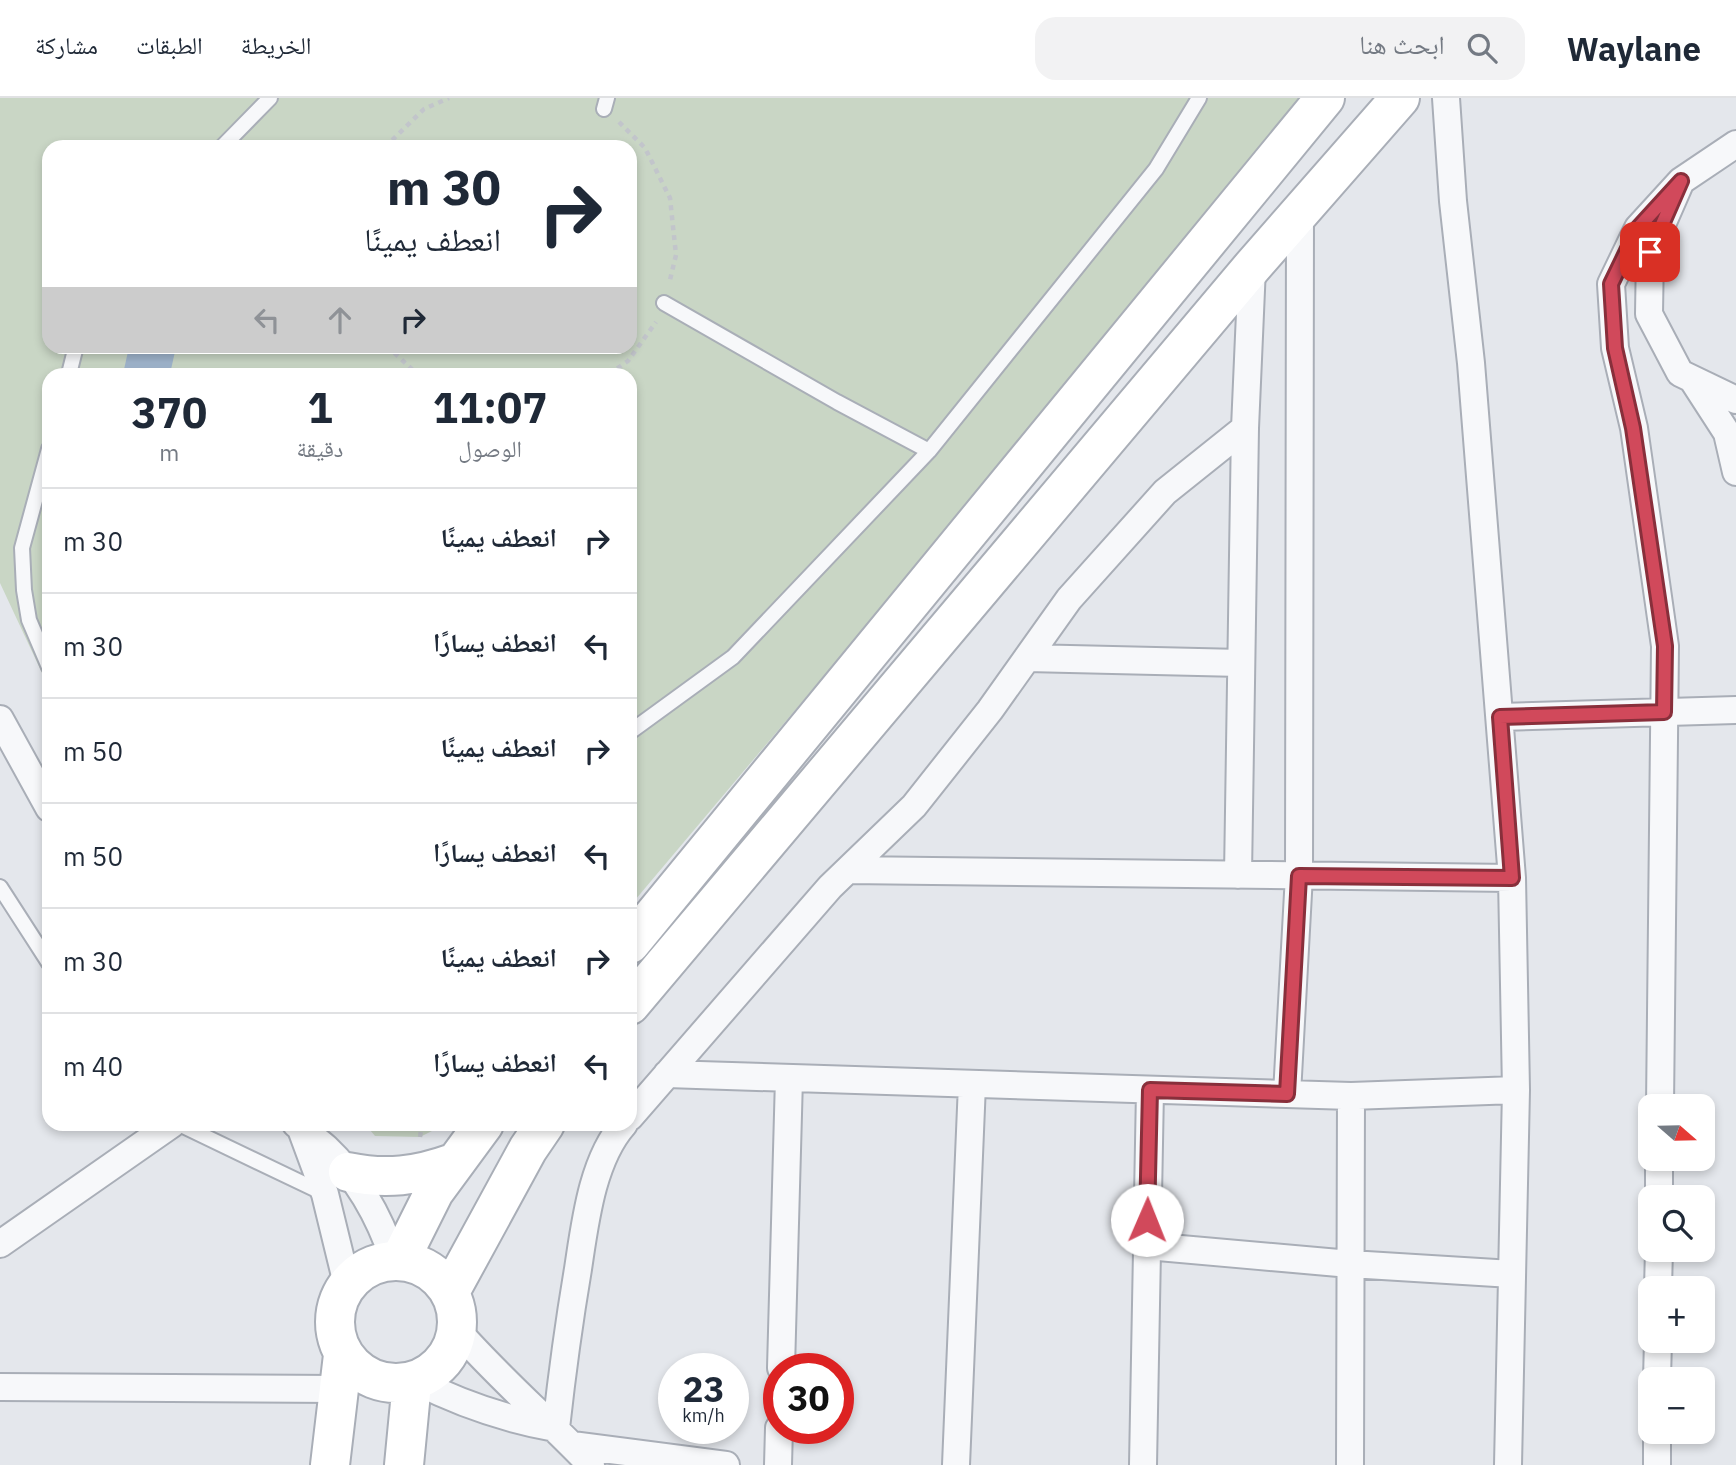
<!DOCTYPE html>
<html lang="ar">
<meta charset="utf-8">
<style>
body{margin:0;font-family:"IBM Plex Sans","Noto Naskh Arabic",sans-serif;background:#f2f2f3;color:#1f2937;direction:rtl;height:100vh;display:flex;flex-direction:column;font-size:26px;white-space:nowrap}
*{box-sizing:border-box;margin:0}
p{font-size:23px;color:#747a83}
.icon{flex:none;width:38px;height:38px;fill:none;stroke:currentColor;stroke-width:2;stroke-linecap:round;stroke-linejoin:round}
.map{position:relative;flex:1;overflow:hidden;direction:ltr}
.sheet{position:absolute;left:42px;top:270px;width:595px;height:763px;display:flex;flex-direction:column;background:#fff;border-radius:21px;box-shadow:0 4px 10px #0003;direction:rtl}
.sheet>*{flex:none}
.banner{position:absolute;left:42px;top:42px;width:595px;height:214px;border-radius:21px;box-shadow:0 4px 10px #0003;direction:rtl;background:#fff;color:#1f2937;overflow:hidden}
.needle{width:46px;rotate:110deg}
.controls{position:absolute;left:1638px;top:996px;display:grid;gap:14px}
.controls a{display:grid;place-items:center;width:77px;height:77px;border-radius:14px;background:#fff;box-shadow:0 4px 10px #0003;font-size:35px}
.speed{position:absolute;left:658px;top:1255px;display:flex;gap:14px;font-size:35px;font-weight:700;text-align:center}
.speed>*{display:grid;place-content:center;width:91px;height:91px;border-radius:50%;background:#fff;box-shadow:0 4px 10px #0003;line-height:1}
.speed small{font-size:18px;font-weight:400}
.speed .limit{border:10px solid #d22;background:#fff;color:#111}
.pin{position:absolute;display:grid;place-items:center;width:60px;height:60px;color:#fff;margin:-30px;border-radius:14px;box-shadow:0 4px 10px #0006}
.me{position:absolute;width:77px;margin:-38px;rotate:1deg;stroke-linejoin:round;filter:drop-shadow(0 0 5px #0008)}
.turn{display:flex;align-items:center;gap:24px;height:147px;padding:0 21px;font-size:32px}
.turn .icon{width:91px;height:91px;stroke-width:2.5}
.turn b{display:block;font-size:49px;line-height:60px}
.lanes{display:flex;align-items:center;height:66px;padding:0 21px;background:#0003;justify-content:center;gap:35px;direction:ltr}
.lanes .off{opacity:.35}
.eta{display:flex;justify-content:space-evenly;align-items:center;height:119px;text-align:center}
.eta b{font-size:42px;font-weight:700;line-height:49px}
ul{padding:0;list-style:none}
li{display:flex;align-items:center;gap:21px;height:105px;padding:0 21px;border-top:2px solid #e0e1e3}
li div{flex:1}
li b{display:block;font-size:26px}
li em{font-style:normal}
header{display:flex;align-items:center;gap:42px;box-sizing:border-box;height:98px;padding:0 35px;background:#fff;border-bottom:2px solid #e0e1e3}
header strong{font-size:33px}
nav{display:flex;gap:38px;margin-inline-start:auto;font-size:24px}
.search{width:490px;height:63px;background:#f2f2f3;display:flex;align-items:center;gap:18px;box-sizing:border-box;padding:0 24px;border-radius:21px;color:#747a83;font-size:26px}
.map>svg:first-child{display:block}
</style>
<header>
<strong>Waylane</strong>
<div class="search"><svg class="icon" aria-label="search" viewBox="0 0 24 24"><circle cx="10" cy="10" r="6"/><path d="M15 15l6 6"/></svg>ابحث هنا</div>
<nav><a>الخريطة</a><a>الطبقات</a><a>مشاركة</a></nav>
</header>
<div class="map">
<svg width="1736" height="1367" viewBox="0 0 1736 1367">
<rect width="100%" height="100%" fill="#e4e7ec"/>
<path fill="#c9d6c5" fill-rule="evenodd" d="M 0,0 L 1311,0 L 630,808 L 630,276 L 49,276 L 49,590 L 0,485 ZM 49,49 L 630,49 L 630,248 L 49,248 Z
M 365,1026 L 446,1026 L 420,1039 L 375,1038 Z"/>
<path fill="#9fb4cc" d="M 129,249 L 176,249 L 170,276 L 123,276 Z"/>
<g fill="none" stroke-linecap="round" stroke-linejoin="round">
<defs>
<path id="service" d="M 604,11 L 607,0
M 222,49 L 270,0
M 664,205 L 837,304 L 929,353
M 69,276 L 76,248
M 49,351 L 22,450 L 24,492 L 29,522 L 49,569
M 630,634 L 733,559 L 929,353 L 1156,71 L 1199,0
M 0,789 L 49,865
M 179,1026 L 323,1095"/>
<path id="minor" d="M 1446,0 L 1453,103 L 1471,265 L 1512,780 L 1516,992 L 1508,1367
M 1736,46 L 1681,83 L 1650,154 L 1649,216 L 1680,275 L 1736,302
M 1694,284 L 1727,335 L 1736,374
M 1027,560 L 1241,565
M 1500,619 L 1736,612
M 0,621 L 49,710
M 848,772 L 1512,780
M 1238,777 L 1245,330 L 1252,169
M 667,976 L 1351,998 L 1516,992
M 1287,996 L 1299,777 L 1300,114
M 1660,1008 L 1665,548 L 1634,330 L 1615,250 L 1611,186 L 1638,130 L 1681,83
M 630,1019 L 830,789 L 914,708 L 990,612 L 1069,501 L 1165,394 L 1245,330
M 296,1026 C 305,1034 316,1041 326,1050 C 359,1081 380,1120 394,1162
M 301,1031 L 325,1096 L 347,1186
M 1659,1099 L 1659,1060
M 0,1146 L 172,1026
M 1147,1148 L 1350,1166 L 1512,1176
M 1658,1190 L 1659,1152
M 457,1232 C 499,1280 547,1321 591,1367
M 781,1270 L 789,980
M 1657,1281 L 1658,1242
M 416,1283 C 461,1306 505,1321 555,1330
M 0,1289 L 339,1291
M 556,1330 C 562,1276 569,1224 578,1171 C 585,1125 592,1062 624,1026
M 572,1347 L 726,1367
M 778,1367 L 779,1330
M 956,1367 L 972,986
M 1143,1367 L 1150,992
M 1350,1367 L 1351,998
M 1657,1367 L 1657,1334"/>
<path id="secondary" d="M 630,846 L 1325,0
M 630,907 L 1252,169 L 1400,0
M 348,1074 C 386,1082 417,1078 453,1065
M 400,1162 L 434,1094 L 484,1026
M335 1224a61 61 0 1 1 122 0a61 61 0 1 1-122 0Z
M 450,1194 L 528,1051 L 545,1026
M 330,1367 L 343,1257
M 404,1367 L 412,1284"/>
</defs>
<use href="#service" stroke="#a9aeb7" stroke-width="18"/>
<use href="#minor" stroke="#a9aeb7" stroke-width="30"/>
<use href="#secondary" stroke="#a9aeb7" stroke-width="42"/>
<path stroke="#c2c5cb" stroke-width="4.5" stroke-dasharray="5 5" stroke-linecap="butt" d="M 619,24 L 645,50 L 670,100 L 676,157 L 669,186
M 385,49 L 424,11 L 449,0
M 387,248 L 417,276
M 609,276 L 628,263 L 656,224
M 420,1039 L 422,1026"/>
<use href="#service" stroke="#f7f8fa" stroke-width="14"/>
<use href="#minor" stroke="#f7f8fa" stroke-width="26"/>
<use href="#secondary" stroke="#fff" stroke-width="38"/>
</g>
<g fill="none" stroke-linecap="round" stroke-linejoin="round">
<defs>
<path id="route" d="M 1147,1122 L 1150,992 L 1287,996 L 1299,778 L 1512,780 L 1500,619 L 1664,614 L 1665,548 L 1633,330 L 1615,250 L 1611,186 L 1638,130 L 1681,83 L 1650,154"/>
</defs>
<use href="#route" stroke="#882f3b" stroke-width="18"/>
<use href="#route" stroke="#d1495b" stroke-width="12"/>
</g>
</svg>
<div class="controls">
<a><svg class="needle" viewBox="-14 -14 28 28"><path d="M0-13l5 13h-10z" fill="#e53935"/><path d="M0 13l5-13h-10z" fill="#747a83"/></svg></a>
<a><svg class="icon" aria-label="search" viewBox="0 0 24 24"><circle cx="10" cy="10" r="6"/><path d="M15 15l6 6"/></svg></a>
<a>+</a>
<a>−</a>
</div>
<div class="speed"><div>23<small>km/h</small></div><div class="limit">30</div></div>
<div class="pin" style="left:1650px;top:154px;background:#d93025"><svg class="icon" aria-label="arrive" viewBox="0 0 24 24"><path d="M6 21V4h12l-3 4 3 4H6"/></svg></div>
<svg class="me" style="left:1147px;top:1122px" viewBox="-20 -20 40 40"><circle r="19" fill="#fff"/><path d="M0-13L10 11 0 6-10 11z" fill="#d1495b"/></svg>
<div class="banner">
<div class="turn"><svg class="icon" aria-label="right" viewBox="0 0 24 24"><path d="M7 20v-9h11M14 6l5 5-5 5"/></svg><div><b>30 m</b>انعطف يمينًا</div></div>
<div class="lanes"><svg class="icon off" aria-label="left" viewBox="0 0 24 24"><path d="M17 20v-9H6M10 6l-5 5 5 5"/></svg><svg class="icon off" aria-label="ahead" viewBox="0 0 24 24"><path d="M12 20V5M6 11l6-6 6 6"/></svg><svg class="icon" aria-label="right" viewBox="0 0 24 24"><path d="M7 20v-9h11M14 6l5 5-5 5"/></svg></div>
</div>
<section class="sheet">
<div class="eta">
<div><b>11:07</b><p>الوصول</p></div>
<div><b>1</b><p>دقيقة</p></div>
<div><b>370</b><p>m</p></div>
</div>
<ul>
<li><svg class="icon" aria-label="right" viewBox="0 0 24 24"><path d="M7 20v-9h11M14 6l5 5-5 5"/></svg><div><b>انعطف يمينًا</b></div><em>30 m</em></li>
<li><svg class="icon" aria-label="left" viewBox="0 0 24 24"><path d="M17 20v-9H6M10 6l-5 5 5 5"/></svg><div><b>انعطف يسارًا</b></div><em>30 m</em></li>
<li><svg class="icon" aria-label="right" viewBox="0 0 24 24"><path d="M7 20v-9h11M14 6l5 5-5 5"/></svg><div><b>انعطف يمينًا</b></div><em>50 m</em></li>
<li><svg class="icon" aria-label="left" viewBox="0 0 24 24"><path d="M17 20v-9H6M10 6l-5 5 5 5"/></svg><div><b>انعطف يسارًا</b></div><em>50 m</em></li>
<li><svg class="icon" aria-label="right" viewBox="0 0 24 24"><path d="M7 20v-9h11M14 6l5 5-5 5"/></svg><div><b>انعطف يمينًا</b></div><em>30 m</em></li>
<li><svg class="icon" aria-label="left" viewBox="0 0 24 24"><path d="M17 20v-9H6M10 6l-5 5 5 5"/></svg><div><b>انعطف يسارًا</b></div><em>40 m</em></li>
</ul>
</section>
</div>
